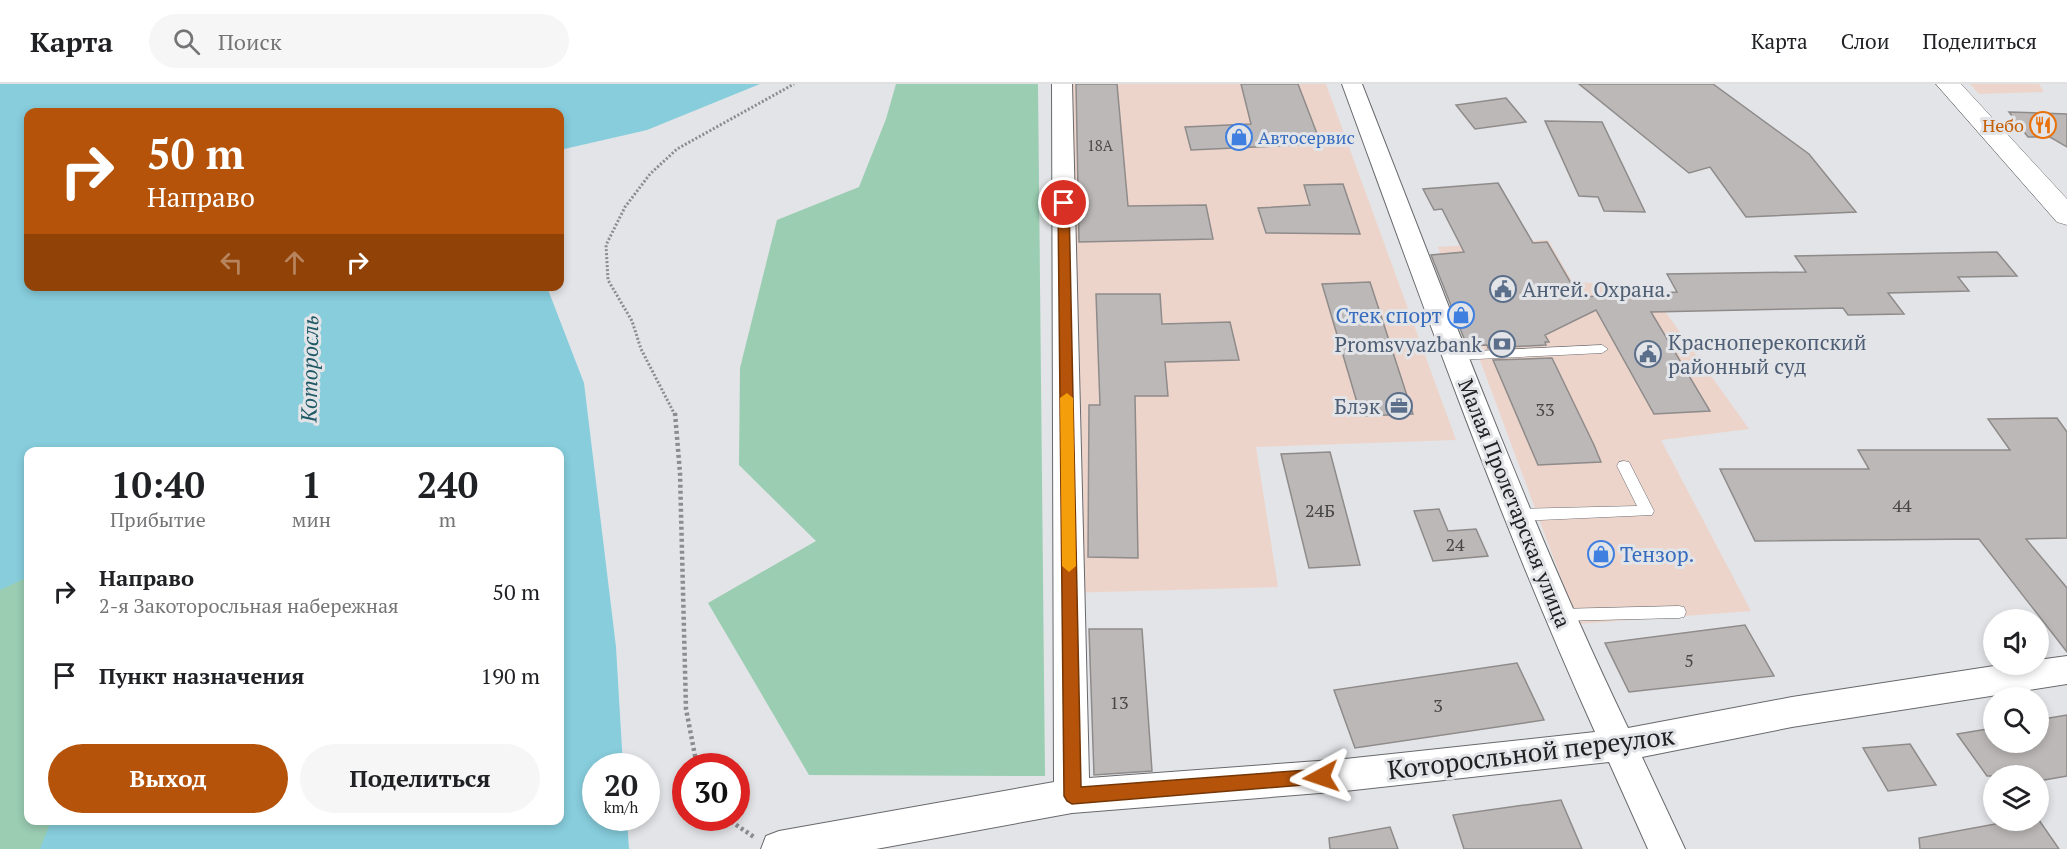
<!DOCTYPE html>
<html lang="ru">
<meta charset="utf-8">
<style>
body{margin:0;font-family:"PT Serif",serif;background:#f6f6f6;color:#202124;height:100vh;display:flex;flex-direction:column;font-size:22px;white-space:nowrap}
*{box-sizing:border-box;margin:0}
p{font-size:20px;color:#757577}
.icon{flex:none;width:33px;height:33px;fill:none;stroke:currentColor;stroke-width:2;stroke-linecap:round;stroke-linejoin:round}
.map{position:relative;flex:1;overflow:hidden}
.sheet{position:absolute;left:24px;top:363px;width:540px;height:378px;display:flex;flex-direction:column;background:#fff;border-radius:12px;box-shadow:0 3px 9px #0003}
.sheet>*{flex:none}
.banner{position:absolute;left:24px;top:24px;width:540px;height:183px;border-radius:12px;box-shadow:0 3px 9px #0003;background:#b45309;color:#fff;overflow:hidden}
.fabs{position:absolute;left:1983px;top:525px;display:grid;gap:12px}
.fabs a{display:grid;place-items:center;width:66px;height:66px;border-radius:50%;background:#fff;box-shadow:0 3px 9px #0003;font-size:30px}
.speed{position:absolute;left:582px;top:669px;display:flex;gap:12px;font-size:30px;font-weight:700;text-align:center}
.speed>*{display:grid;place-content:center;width:78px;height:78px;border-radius:50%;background:#fff;box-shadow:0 3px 9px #0003;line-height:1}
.speed small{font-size:15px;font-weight:400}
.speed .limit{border:9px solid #d22;background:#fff;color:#111}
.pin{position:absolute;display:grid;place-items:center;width:51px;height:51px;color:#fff;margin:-26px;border:3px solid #fff;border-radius:50%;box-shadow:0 2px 6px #0007}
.me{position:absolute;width:66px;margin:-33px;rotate:265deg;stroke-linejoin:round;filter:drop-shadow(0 0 4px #0008)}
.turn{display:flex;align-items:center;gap:21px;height:126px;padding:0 24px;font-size:27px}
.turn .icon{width:78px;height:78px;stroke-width:2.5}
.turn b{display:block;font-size:42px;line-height:51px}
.lanes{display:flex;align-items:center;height:57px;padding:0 24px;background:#0003;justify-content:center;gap:30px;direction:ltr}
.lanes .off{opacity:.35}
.eta{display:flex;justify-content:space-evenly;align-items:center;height:102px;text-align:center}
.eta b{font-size:36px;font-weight:800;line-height:42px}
.primary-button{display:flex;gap:12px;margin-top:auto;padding:12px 24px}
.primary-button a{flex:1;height:69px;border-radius:36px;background:#b45309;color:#fff;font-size:24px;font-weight:800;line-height:69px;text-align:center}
.primary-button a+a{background:#f6f6f6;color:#202124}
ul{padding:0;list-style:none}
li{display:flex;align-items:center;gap:18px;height:84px;padding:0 24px}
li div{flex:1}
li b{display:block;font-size:22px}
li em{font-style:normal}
header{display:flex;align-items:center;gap:36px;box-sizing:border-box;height:84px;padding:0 30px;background:#fff;border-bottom:2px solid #e0e0e0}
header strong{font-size:28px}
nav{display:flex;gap:33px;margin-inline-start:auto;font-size:21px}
.search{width:420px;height:54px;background:#f6f6f6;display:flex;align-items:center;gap:15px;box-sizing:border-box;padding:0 21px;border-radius:33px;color:#757577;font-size:22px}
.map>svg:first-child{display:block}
</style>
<header>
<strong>Карта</strong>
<div class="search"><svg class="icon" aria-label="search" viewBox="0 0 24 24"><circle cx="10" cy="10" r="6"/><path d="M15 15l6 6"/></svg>Поиск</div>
<nav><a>Карта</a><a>Слои</a><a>Поделиться</a></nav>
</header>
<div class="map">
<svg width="2067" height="765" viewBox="0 0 2067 765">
<rect width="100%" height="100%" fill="#e3e4e7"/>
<path fill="#edd4cb" d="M 1052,0 L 1326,0 L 1456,356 L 1256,363 L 1278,503 L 1066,509 Z
M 1970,0 L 2039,0 L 2044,8 L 1979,10 Z
M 1548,156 L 1572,197 L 1650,206 L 1749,345 L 1661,356 L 1751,527 L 1578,540 L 1438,163 Z"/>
<path fill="#9acdb2" d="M 896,0 L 1038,0 L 1045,692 L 809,691 L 708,519 L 816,457 L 739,381 L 740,284 L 777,136 L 859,103 L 886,35 Z
M 28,466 L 28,736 L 67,737 L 55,765 L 0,765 L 0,478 Z"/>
<path fill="#87cddc" d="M 0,0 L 760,0 L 647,46 L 560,66 L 560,28 L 28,28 L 28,202 L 547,203 L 584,299 L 616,563 L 623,682 L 596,682 L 596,734 L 627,734 L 629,765 L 40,765 L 51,737 L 560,736 L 560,368 L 28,368 L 28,493 L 0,506 Z"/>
<path fill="#bcb8b8" stroke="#8e8b8a" stroke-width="1.5" d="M 1076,0 L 1117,0 L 1128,122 L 1206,121 L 1213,155 L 1079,158 Z
M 1241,0 L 1298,0 L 1321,60 L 1191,66 L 1185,43 L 1251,40 Z
M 1579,0 L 1713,0 L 1809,70 L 1856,128 L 1746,133 L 1710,83 L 1689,89 Z
M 1506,14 L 1526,38 L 1475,45 L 1456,21 Z
M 2009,28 L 2067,30 L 2067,63 L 2050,53 L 2028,53 Z
M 1545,37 L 1602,38 L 1645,128 L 1604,127 L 1598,113 L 1579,112 Z
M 1498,99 L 1533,159 L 1547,158 L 1579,213 L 1640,210 L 1641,212 L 1641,210 L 1677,208 L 1667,190 L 1806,188 L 1795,172 L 1997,168 L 2017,192 L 1958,193 L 1969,207 L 1888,209 L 1904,230 L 1848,231 L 1843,224 L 1651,228 L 1710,327 L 1654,330 L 1596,226 L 1545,251 L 1549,258 L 1545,258 L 1546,261 L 1488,264 L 1487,261 L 1467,262 L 1431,171 L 1464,168 L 1442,125 L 1434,126 L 1423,105 Z
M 1343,100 L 1360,150 L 1266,149 L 1258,124 L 1310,121 L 1304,101 Z
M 1370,198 L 1413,330 L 1361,332 L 1322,200 Z
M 1096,210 L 1160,210 L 1162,240 L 1230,238 L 1239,276 L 1165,278 L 1168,312 L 1135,312 L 1138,474 L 1088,473 L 1089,321 L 1100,321 Z
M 1552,274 L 1594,361 L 1601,378 L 1538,381 L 1493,276 Z
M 2057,334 L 2067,348 L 2067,454 L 2026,455 L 2067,504 L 2067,568 L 1979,455 L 1755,457 L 1720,385 L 1869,385 L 1858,366 L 2010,366 L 1988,335 Z
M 1330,368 L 1360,481 L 1309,484 L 1281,370 Z
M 1439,425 L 1448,447 L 1476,445 L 1488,472 L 1433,477 L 1414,427 Z
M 1745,541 L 1774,592 L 1629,608 L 1605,559 Z
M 1089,545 L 1142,545 L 1152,687 L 1094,691 Z
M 1517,579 L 1544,636 L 1355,664 L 1334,606 Z
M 2067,631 L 2067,692 L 2038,697 L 2038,692 L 1987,692 L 1957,650 L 1994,644 L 1994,658 L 2038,658 L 2038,636 Z
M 1910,660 L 1936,701 L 1888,707 L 1863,664 Z
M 1561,716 L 1582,765 L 1464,765 L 1453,731 Z
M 2017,736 L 2039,736 L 2059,765 L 1920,765 L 1919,754 Z
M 1390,743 L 1398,765 L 1330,765 L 1329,754 Z"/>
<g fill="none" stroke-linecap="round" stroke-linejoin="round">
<defs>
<path id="lane" d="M 1602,261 L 1608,265 L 1602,269 L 1456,276 L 1450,272 L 1456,268 Z
M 1624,377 L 1629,378 L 1654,427 L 1652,431 L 1516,437 L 1511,435 L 1509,431 L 1511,427 L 1516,425 L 1637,422 L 1617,382 L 1619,378 Z
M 1679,522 L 1684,523 L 1686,528 L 1684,533 L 1679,534 L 1558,537 L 1553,536 L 1551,531 L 1553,526 L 1558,525 Z"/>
<path id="street" d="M 1052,0 L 1072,0 L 1089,694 L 1345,675 L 1595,648 C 1499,436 1422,218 1342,0 L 1362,0 C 1447,216 1527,434 1628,644 L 1792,613 L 2007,580 L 2038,580 L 2038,576 L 2067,572 L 2067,600 L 1792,643 L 1642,673 L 1685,765 L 1648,765 L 1609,678 L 1345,707 L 1072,729 L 876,765 L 761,765 L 766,752 L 779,747 L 1054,698 Z"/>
<path id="secondary" d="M 1936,0 L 1961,0 L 2067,115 L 2067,141 L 2057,138 Z"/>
</defs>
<use href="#lane" stroke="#68696c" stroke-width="1"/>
<use href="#street" stroke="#68696c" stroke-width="2"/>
<use href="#secondary" stroke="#68696c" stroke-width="1"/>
<path stroke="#8b8c8e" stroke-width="3" stroke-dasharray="2 2" stroke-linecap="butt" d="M 675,331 L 641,265 L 632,237 L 608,196 L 606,161 L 625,123 L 650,90 L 677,65 L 794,0"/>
<path stroke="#8b8c8e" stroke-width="4.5" stroke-dasharray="3 3" stroke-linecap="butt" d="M 675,329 L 680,389 L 686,625 L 697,682
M 726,734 L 754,753"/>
<use href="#lane" fill="#fff" fill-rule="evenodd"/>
<use href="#street" fill="#fff" fill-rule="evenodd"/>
<use href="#secondary" fill="#fff" fill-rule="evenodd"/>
</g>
<path fill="#b45309" stroke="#753606" stroke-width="1.5" d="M 1064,115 L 1069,119 L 1081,703 L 1321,685 L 1327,687 L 1330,693 L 1327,699 L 1072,720 L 1067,717 L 1064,712 L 1058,119 Z"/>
<path fill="#f59e0b" d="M 1067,309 L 1073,314 L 1076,482 L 1069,488 L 1062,482 L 1060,314 Z"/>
<defs>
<symbol id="restaurant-ring" viewBox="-11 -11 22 22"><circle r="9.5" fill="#e3e4e7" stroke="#e8710a" stroke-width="1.5"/><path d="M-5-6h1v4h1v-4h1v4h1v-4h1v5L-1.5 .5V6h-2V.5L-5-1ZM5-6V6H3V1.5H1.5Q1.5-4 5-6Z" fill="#e8710a"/></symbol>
<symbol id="shop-ring" viewBox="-11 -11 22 22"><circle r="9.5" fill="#e3e4e7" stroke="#3f7fe0" stroke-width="1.5"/><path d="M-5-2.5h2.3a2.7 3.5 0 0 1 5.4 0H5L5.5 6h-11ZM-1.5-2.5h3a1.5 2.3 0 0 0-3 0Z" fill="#3f7fe0"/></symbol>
<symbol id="civic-ring" viewBox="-11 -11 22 22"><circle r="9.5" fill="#e3e4e7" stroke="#5c6f8a" stroke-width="1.5"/><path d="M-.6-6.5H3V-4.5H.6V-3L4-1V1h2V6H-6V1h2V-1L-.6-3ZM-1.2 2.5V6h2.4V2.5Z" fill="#5c6f8a"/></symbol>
<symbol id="bank-ring" viewBox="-11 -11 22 22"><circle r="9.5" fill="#e3e4e7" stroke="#5c6f8a" stroke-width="1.5"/><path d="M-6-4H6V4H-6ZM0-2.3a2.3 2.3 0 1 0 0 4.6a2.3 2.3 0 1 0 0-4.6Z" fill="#5c6f8a"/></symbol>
<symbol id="office-ring" viewBox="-11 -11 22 22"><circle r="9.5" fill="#e3e4e7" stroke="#5c6f8a" stroke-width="1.5"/><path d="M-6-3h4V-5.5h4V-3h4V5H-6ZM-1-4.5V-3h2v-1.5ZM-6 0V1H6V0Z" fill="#5c6f8a"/></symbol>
</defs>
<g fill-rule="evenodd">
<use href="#restaurant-ring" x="2028" y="26" width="30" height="30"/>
<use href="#shop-ring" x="1224" y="38" width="30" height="30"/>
<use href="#civic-ring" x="1488" y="190" width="30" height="30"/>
<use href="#shop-ring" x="1446" y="216" width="30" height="30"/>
<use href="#bank-ring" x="1487" y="245" width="30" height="30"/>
<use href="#civic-ring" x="1633" y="255" width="30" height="30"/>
<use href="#office-ring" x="1384" y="307" width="30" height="30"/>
<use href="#shop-ring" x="1586" y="455" width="30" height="30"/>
</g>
<g text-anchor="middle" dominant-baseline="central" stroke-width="6" stroke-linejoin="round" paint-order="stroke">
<g font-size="15" fill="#484748">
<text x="1100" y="61">18А</text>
</g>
<g font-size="18" fill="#c56008" stroke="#e3e4e7" text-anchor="end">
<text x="2024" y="41">Небо</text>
</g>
<g font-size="18" fill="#366cbe" stroke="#e3e4e7" text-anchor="start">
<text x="1258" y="53">Автосервис</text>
</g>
<g font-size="18" fill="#484748">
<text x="1545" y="325">33</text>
<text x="1902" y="421">44</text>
<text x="1320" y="426">24Б</text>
<text x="1455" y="460">24</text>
<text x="1689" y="576">5</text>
<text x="1119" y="618">13</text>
<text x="1438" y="621">3</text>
</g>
<g font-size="21" fill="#4e5e75" stroke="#e3e4e7" text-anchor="start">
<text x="1522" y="205">Антей. Охрана.</text>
<text x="1668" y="258">Красноперекопский<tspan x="1668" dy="24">районный суд</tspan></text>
<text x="1482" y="260" text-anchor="end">Promsvyazbank</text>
<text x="1380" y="322" text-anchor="end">Блэк</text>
</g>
<g font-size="21" fill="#366cbe" stroke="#e3e4e7" text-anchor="end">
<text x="1442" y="231">Стек спорт</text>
<text x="1620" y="470" text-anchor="start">Тензор.</text>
</g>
<g font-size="21" fill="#212122" stroke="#e3e4e7">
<text transform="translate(1515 419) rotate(68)">Малая Пролетарская улица</text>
</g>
<g font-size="22" font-style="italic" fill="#1f5965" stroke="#e3e4e7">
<text transform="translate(309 285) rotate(-89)">Которосль</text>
</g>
<g font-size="26" fill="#212122" stroke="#e3e4e7">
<text transform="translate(1531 668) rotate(-7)">Которосльной переулок</text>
</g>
</g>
</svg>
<div class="fabs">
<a><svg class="icon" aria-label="sound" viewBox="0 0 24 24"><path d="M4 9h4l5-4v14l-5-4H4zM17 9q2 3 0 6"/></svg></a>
<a><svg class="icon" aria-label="search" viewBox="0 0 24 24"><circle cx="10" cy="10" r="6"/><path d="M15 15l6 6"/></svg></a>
<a><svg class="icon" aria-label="layers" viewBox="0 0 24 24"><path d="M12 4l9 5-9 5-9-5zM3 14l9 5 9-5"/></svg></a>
</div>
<div class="speed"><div>20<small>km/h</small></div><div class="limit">30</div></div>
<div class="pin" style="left:1064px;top:119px;background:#d93025"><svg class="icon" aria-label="arrive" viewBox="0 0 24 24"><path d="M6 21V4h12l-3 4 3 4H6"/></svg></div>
<svg class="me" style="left:1321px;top:693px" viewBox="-20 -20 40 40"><path d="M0-17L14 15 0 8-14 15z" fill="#b45309" stroke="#fff" stroke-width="4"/></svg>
<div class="banner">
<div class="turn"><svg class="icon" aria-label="right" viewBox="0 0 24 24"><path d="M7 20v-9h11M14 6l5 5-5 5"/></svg><div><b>50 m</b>Направо</div></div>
<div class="lanes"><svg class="icon off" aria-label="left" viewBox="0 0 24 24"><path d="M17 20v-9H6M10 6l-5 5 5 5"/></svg><svg class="icon off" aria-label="ahead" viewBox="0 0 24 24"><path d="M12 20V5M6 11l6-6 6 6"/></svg><svg class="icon" aria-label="right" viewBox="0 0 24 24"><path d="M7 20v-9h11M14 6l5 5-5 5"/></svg></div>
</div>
<section class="sheet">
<div class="eta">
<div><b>10:40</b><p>Прибытие</p></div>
<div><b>1</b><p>мин</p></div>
<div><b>240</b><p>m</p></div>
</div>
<ul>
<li><svg class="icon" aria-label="right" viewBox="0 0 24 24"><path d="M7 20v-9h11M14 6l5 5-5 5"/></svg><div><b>Направо</b><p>2-я Закоторосльная набережная</p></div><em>50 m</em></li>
<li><svg class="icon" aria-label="arrive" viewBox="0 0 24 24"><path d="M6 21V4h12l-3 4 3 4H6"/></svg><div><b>Пункт назначения</b></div><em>190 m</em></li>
</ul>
<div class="primary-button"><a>Выход</a><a>Поделиться</a></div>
</section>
</div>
